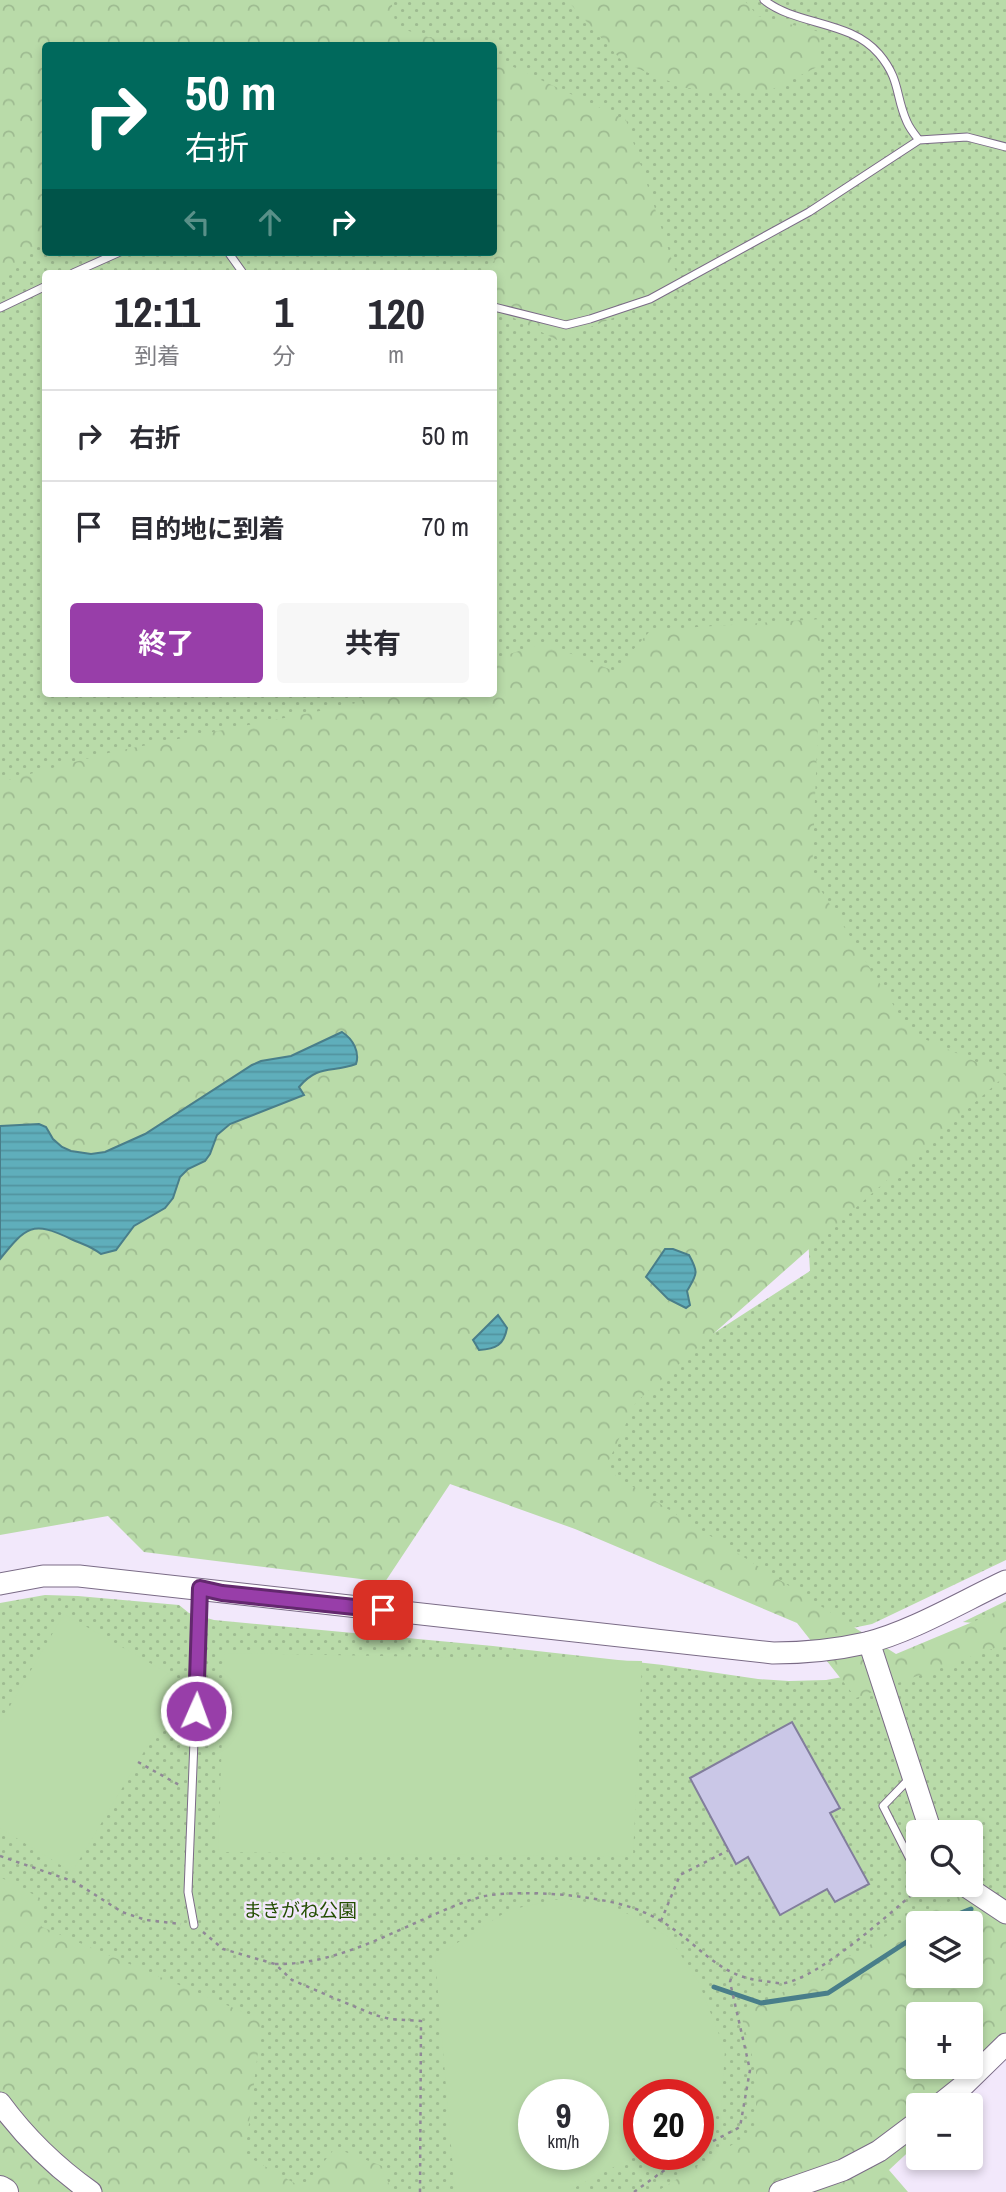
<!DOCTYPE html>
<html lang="ja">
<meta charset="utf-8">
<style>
body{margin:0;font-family:"Archivo Narrow","Noto Sans JP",sans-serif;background:#f7f7f7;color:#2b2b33;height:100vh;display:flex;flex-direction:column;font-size:26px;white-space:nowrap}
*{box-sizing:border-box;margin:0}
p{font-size:23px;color:#7c7c81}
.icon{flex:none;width:38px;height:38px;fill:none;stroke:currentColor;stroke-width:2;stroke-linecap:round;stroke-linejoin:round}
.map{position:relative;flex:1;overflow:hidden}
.details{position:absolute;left:42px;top:270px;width:455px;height:427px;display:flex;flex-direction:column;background:#fff;border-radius:7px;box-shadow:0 4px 10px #0003}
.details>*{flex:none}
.guide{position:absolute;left:42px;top:42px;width:455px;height:214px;border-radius:7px;box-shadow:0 4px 10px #0003;background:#00695c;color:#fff;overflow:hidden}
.fabs{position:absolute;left:906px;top:1820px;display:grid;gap:14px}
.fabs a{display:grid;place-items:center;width:77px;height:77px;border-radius:7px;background:#fff;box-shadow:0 4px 10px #0003;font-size:35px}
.speed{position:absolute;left:518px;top:2079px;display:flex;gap:14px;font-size:35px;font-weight:700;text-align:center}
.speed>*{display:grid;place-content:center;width:91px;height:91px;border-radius:50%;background:#fff;box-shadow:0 4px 10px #0003;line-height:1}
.speed small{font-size:18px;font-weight:400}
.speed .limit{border:10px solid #d22;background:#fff;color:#111}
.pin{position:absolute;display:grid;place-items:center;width:60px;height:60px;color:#fff;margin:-30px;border-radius:14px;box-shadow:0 4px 10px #0006}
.me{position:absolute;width:77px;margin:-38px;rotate:2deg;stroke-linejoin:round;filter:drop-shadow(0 0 5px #0008)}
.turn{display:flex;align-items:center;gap:24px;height:147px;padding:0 28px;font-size:32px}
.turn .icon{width:91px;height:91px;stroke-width:2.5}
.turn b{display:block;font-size:49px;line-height:60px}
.lanes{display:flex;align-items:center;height:66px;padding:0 28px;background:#0003;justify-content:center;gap:35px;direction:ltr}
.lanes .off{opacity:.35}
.eta{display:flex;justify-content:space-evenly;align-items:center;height:119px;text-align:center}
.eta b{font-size:42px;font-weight:700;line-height:49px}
.primary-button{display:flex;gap:14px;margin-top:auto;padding:14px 28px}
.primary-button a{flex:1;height:80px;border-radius:7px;background:#983ea9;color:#fff;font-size:28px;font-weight:700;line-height:80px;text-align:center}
.primary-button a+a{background:#f7f7f7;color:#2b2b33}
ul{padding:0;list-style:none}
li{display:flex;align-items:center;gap:21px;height:91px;padding:0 28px;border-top:2px solid #e1e1e2}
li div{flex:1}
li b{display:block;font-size:26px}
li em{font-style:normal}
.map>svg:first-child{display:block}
</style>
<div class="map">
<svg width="1006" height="2192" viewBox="0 0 1006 2192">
<defs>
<pattern id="grass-dots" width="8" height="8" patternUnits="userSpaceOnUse" patternTransform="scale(1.75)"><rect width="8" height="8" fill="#b9dba9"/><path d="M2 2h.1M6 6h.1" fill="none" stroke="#9ebb91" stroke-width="1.8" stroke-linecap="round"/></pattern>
<pattern id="forest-crowns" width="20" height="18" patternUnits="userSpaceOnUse" patternTransform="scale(1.75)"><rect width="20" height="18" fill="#b9dba9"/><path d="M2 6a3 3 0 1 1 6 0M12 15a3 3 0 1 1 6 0" fill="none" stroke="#9ebb91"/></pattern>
<pattern id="water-rules" width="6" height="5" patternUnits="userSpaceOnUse" patternTransform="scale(1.75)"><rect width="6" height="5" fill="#5faebb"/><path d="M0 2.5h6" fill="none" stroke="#5294a0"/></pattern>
</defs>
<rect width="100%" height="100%" fill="#f2e8fb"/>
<path fill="url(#grass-dots)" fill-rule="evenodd" d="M 188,0 L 1006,0 L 1006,1560 L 872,1624 L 819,1635 L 579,1462 L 626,1390 L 810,1271 L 785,845 L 0,957 L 0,186 L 45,156 L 46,252 L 494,252 L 494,46 L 178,45 ZM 46,273 L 494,273 L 494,693 L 46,693 Z
M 45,1595 L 78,1596 L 179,1605 L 189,1613 L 214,1620 L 493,1646 L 663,1665 L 758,1679 L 789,1681 L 826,1680 L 854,1675 L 973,1623 L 963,1622 L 1006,1601 L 1006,2018 L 971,2014 L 919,2014 L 919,2067 L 750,2192 L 190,2192 L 0,1988 L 0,1603 ZM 919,1832 L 971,1832 L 971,1885 L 919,1885 ZM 919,1923 L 971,1923 L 971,1976 L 919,1976 ZM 534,2095 L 593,2095 L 593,2154 L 534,2154 ZM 639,2095 L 698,2095 L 698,2154 L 639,2154 Z"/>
<path fill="url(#forest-crowns)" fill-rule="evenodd" d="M 0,0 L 391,0 L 396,27 L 454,45 L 46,46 L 45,238 L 21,256 L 0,285 Z
M 567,0 L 744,0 L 758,16 L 820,32 L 819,66 L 763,94 L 686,88 L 624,63 Z
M 494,58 L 626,120 L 682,291 L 557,340 L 494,308 L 494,273 L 483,273 L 495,260 L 487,252 L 494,252 Z
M 822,619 L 812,876 L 911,1033 L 1006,1075 L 636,1402 L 605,1469 L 896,1654 L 1006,1608 L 1006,1644 L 856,1698 L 797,1623 L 575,1529 L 450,1484 L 385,1582 L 144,1552 L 108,1516 L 0,1535 L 0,782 L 112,752 L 340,707 L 385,693 L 494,693 L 494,659 L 544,643 L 614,671 L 651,630 Z
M 0,1877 L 44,1900 L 42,1927 L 262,2020 L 245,2155 L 303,2188 L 335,2148 L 382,2166 L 392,2192 L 0,2192 Z
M 965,1893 L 1006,1925 L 1006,2059 L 958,2105 L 919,2105 L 919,2142 L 889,2170 L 908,2192 L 656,2192 L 756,2130 L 756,2070 L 741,2015 ZM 919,1923 L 971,1923 L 971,1976 L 919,1976 ZM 919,2014 L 971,2014 L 971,2067 L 919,2067 Z"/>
<path fill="#b9dba9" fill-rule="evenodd" d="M 64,1614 L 185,1683 L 72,1872 L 0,1828 L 0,1723 Z
M 225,1653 L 642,1661 L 633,1857 L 218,1852 Z
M 564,1898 L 617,1908 L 669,1937 L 699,1983 L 725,2050 L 721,2110 L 698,2122 L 698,2095 L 639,2095 L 639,2154 L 566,2192 L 455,2192 L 435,1957 L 509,1910 ZM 534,2095 L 593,2095 L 593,2154 L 534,2154 Z"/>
<path fill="url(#water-rules)" stroke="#497e8a" stroke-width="2" d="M 342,1032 C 353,1039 360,1052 356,1064 C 332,1073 318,1064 299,1087 L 304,1095 L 230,1124 L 217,1135 L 210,1154 L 205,1161 L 188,1169 L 180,1177 L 173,1198 L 165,1208 L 134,1226 L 116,1250 L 101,1254 C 91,1246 82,1244 71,1239 C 32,1220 26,1227 0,1259 L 0,1126 L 39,1124 L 46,1127 L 53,1139 L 62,1147 L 71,1151 L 91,1154 L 105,1152 L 145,1134 L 252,1065 L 261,1061 L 291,1056 Z
M 665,1249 L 673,1249 L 689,1255 C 699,1273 697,1274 687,1291 L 690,1305 L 686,1308 L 668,1299 L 646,1277 Z
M 498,1315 L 507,1328 C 504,1345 496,1349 479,1350 L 473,1340 Z"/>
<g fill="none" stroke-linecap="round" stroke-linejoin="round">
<path stroke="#497e8a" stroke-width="5" d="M 936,1923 L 971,1909
M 714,1987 L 761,2003 L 828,1993 L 919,1934"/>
</g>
<path fill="#cac7e7" stroke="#827e9c" stroke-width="2" d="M 792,1722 L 840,1808 L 830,1813 L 869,1884 L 835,1902 L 827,1889 L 780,1915 L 748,1857 L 736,1864 L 690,1778 Z"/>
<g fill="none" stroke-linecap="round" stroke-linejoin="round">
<defs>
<path id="lane" d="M 764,0 C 797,26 850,20 879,54 C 901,80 895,96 907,122 C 910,129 915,135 919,140
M 228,252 L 243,273
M 73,273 L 120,252
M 494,307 L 566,325 L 590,319 L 650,299 L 809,212 L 919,140 L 967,137 L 1006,147
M 0,308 L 46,286
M 909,1779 L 883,1806 L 919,1877
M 923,1885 L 924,1885
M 194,1925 L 188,1892 L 200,1590"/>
<path id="secondary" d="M 0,1584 L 43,1576 L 79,1576 L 773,1653 C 805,1653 835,1650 866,1643 C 911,1632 963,1601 1006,1581
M 869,1642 L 931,1832
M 964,1885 L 1006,1913
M 0,2103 C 25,2137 57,2168 91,2192
M 939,2105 L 964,2085 L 1006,2044
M 780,2192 L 843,2170 L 879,2151 L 919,2121"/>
<path id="highway" d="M 0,2189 L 5,2192"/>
</defs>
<use href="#lane" stroke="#7a6b86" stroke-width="9"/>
<use href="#secondary" stroke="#7a6b86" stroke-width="23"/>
<use href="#highway" stroke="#7a6b86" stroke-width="28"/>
<path stroke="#908897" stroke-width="2.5" stroke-dasharray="3.5 5" stroke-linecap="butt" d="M 138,1762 L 181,1786
M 0,1856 L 75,1882 L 122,1912 L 146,1920 L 181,1924
M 661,1921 L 680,1875 L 729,1850
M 203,1932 L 223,1949 L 275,1964 L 292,1980 L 334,1998 L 375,2015 L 390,2019 L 421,2021 L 420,2192
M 275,1964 C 330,1965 381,1938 431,1916 C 449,1908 471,1898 491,1895 C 518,1892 548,1893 575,1896 C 605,1900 635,1905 661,1921 C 699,1943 717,1977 764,1981 C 771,1982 779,1984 785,1983 C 819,1977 887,1916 915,1892
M 698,2149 L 740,2127 L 750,2070 L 730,1982 L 732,1975
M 634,2192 L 687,2154"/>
<use href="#lane" stroke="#fff" stroke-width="7"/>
<use href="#secondary" stroke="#fff" stroke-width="21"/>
<use href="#highway" stroke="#fff" stroke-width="26"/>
</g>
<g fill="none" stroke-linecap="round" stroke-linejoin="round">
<defs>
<path id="route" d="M 196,1711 L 200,1588 L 222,1593 L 383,1610"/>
</defs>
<use href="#route" stroke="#63286e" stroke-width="18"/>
<use href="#route" stroke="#983ea9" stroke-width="12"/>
</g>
<g text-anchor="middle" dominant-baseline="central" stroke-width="5" stroke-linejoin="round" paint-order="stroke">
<g font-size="19" fill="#244e02" stroke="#f2e8fb">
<text x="300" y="1910">まきがね公園</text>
</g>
</g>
</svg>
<div class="fabs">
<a><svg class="icon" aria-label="search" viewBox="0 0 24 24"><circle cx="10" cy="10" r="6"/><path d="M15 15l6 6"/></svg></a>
<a><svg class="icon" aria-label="layers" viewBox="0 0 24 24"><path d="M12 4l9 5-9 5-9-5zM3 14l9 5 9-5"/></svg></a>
<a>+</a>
<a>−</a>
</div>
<div class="speed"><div>9<small>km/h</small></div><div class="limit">20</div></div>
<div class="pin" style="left:383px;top:1610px;background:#d93025"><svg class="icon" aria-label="arrive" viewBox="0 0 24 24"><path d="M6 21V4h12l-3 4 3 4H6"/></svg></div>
<svg class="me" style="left:196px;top:1711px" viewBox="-20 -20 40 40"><circle r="17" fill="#983ea9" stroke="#fff" stroke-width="3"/><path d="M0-11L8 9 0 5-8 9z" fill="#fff"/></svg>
<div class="guide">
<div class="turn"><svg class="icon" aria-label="right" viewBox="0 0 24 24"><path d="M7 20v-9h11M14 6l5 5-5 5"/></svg><div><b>50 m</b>右折</div></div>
<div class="lanes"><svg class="icon off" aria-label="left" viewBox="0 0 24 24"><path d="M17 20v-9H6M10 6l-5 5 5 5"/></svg><svg class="icon off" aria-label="ahead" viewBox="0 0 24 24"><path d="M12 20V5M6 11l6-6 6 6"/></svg><svg class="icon" aria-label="right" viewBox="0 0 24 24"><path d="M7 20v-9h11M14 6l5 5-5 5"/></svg></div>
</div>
<section class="details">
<div class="eta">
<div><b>12:11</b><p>到着</p></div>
<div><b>1</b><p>分</p></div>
<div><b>120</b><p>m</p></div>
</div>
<ul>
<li><svg class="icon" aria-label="right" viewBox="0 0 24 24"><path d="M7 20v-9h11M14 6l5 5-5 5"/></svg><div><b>右折</b></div><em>50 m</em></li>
<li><svg class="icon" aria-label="arrive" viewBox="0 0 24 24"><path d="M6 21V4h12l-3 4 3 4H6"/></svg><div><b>目的地に到着</b></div><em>70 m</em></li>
</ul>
<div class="primary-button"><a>終了</a><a>共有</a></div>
</section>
</div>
